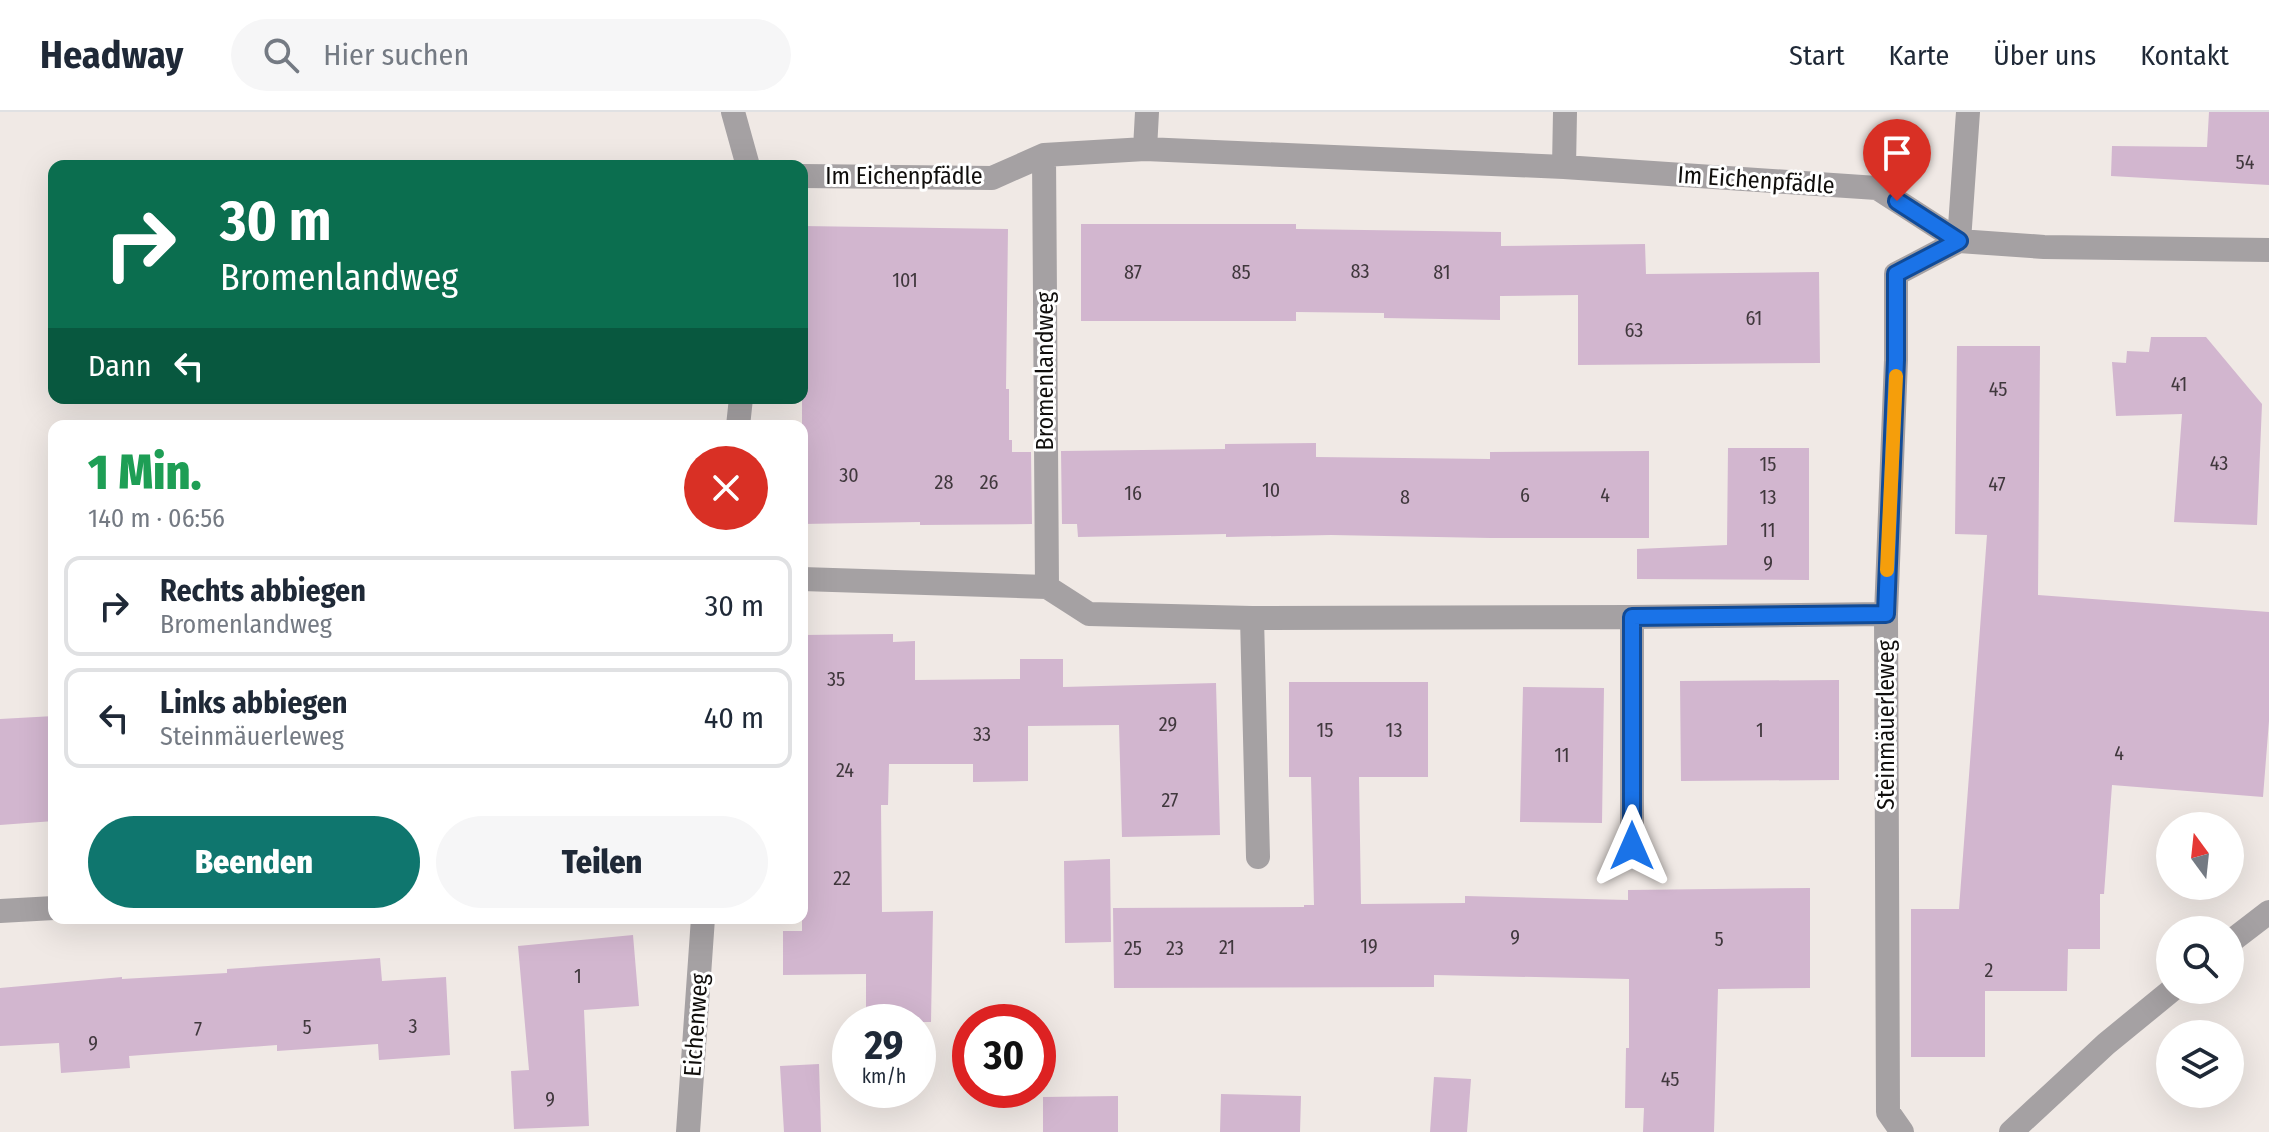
<!DOCTYPE html>
<html lang="de">
<meta charset="utf-8">
<style>
body{margin:0;font-family:"Fira Sans Condensed",sans-serif;background:#f6f6f7;color:#1f2937;height:100vh;display:flex;flex-direction:column;font-size:30px;white-space:nowrap}
*{box-sizing:border-box;margin:0}
p{font-size:26px;color:#747a83}
.icon{flex:none;width:44px;height:44px;fill:none;stroke:currentColor;stroke-width:2;stroke-linecap:round;stroke-linejoin:round}
.map{position:relative;flex:1;overflow:hidden}
.side{position:absolute;left:48px;top:308px;width:760px;height:504px;display:flex;flex-direction:column;background:#fff;border-radius:16px;box-shadow:0 8px 32px #0002}
.side>*{flex:none}
.top-card{position:absolute;left:48px;top:48px;width:760px;height:244px;border-radius:16px;box-shadow:0 8px 32px #0002;background:#0b6e4f;color:#fff;overflow:hidden}
.needle{width:52px;rotate:345deg}
.buttons{position:absolute;left:2156px;top:700px;display:grid;gap:16px}
.buttons a{display:grid;place-items:center;width:88px;height:88px;border-radius:50%;background:#fff;box-shadow:0 8px 32px #0002;font-size:40px}
.speed{position:absolute;left:832px;top:892px;display:flex;gap:16px;font-size:40px;font-weight:700;text-align:center}
.speed>*{display:grid;place-content:center;width:104px;height:104px;border-radius:50%;background:#fff;box-shadow:0 8px 32px #0002;line-height:1}
.speed small{font-size:20px;font-weight:400}
.speed .limit{border:12px solid #d22;background:#fff;color:#111}
.pin{position:absolute;display:grid;place-items:center;width:68px;height:68px;color:#fff;margin:-82px -34px;border-radius:50% 50% 50% 0;rotate:-45deg;box-shadow:0 0 8px #0007}
.pin .icon{rotate:45deg}
.me{position:absolute;width:88px;margin:-44px;rotate:0deg;stroke-linejoin:round;filter:drop-shadow(0 0 6px #0008)}
.turn{display:flex;align-items:center;gap:28px;height:168px;padding:0 40px;font-size:36px}
.turn .icon{width:104px;height:104px;stroke-width:2.5}
.turn b{display:block;font-size:56px;line-height:68px}
.then{display:flex;align-items:center;height:76px;padding:0 40px;background:#0003;gap:16px;font-size:30px}
.round{display:grid;place-items:center;flex:none;width:84px;height:84px;border-radius:42px;background:#f6f6f7}
.overview{display:flex;align-items:center;justify-content:space-between;height:136px;padding:0 40px}
h1{font-size:48px;font-weight:800;line-height:60px;color:#1e9e55}
.action{display:flex;gap:16px;margin-top:auto;padding:16px 40px}
.action a{flex:1;height:92px;border-radius:48px;background:#0f766e;color:#fff;font-size:32px;font-weight:800;line-height:92px;text-align:center}
.action a+a{background:#f6f6f7;color:#1f2937}
ul{padding:0;list-style:none}
li{display:flex;align-items:center;gap:24px;height:100px;margin:0 16px 12px;padding:0 24px;border:4px solid #e0e1e3;border-radius:16px}
li div{flex:1}
li b{display:block;font-size:30px}
li em{font-style:normal}
header{display:flex;align-items:center;gap:48px;box-sizing:border-box;height:112px;padding:0 40px;background:#fff;border-bottom:2px solid #e0e1e3}
header strong{font-size:38px}
nav{display:flex;gap:44px;margin-inline-start:auto;font-size:28px}
.search{width:560px;height:72px;background:#f6f6f7;display:flex;align-items:center;gap:20px;box-sizing:border-box;padding:0 28px;border-radius:44px;color:#747a83;font-size:30px}
.map>svg:first-child{display:block}
</style>
<header>
<strong>Headway</strong>
<div class="search"><svg class="icon" aria-label="search" viewBox="0 0 24 24"><circle cx="10" cy="10" r="6"/><path d="M15 15l6 6"/></svg>Hier suchen</div>
<nav><a>Start</a><a>Karte</a><a>Über uns</a><a>Kontakt</a></nav>
</header>
<div class="map">
<svg width="2269" height="1020" viewBox="0 0 2269 1020">
<rect width="100%" height="100%" fill="#f0e9e5"/>
<path fill="#d2b6cf" d="M 2209,0 L 2269,0 L 2269,73 L 2111,64 L 2112,34 L 2207,35 Z
M 1081,112 L 1296,112 L 1296,117 L 1501,120 L 1501,134 L 1645,132 L 1646,162 L 1819,160 L 1820,251 L 1578,253 L 1578,183 L 1500,184 L 1500,208 L 1384,206 L 1384,201 L 1296,200 L 1296,209 L 1081,209 Z
M 802,114 L 1008,117 L 1006,277 L 1009,277 L 1009,328 L 1012,328 L 1012,340 L 1031,340 L 1032,412 L 920,413 L 920,410 L 802,412 Z
M 2151,225 L 2206,225 L 2262,292 L 2257,413 L 2174,410 L 2182,302 L 2116,304 L 2112,250 L 2126,251 L 2127,239 L 2149,240 Z
M 1957,234 L 2040,234 L 2038,483 L 2269,500 L 2269,609 L 2263,685 L 2112,673 L 2104,782 L 2100,782 L 2100,837 L 2068,837 L 2067,879 L 1985,879 L 1985,945 L 1911,945 L 1911,797 L 1959,797 L 1987,423 L 1955,422 Z
M 1316,331 L 1316,345 L 1490,347 L 1490,340 L 1649,339 L 1649,426 L 1490,426 L 1331,423 L 1226,425 L 1226,422 L 1078,425 L 1077,412 L 1062,412 L 1061,339 L 1225,337 L 1225,332 Z
M 1728,336 L 1809,336 L 1809,468 L 1637,467 L 1637,437 L 1727,433 Z
M 893,522 L 893,530 L 915,529 L 915,568 L 1020,567 L 1020,547 L 1063,547 L 1063,575 L 1216,571 L 1220,723 L 1122,725 L 1119,613 L 1028,614 L 1028,669 L 973,670 L 973,652 L 889,652 L 888,693 L 881,693 L 882,800 L 933,799 L 931,910 L 866,910 L 866,862 L 783,863 L 783,819 L 802,819 L 802,523 Z
M 1839,568 L 1839,668 L 1681,669 L 1680,569 Z
M 1289,570 L 1428,570 L 1428,665 L 1359,665 L 1361,792 L 1465,791 L 1465,784 L 1628,788 L 1628,778 L 1810,776 L 1810,876 L 1718,877 L 1714,1020 L 1643,1020 L 1644,996 L 1625,996 L 1626,936 L 1629,936 L 1629,867 L 1434,863 L 1434,875 L 1114,876 L 1113,796 L 1304,795 L 1304,793 L 1314,793 L 1311,665 L 1289,665 Z
M 1523,575 L 1604,576 L 1602,711 L 1520,710 Z
M 54,604 L 54,709 L 0,713 L 0,607 Z
M 1110,747 L 1111,830 L 1065,831 L 1064,749 Z
M 633,823 L 639,894 L 584,898 L 589,1014 L 514,1017 L 511,959 L 529,958 L 518,834 Z
M 380,846 L 382,869 L 446,865 L 450,943 L 379,948 L 378,932 L 277,939 L 277,933 L 129,944 L 130,956 L 61,961 L 59,931 L 0,934 L 0,876 L 122,865 L 122,867 L 227,861 L 227,857 Z
M 819,952 L 821,1020 L 784,1020 L 780,954 Z
M 1434,965 L 1471,967 L 1467,1020 L 1430,1020 Z
M 1221,982 L 1301,984 L 1300,1020 L 1220,1020 Z
M 1118,984 L 1118,1020 L 1043,1020 L 1043,985 Z"/>
<g fill="none" stroke-linecap="round" stroke-linejoin="round">
<path stroke="#a5a1a3" stroke-width="24" d="M 733,0 L 748,54
M 1145,37 L 1147,0
M 1044,43 L 1047,475
M 1564,55 L 1565,0
M 802,64 L 992,66 L 1044,43 L 1145,37 L 1564,55 L 1877,76 L 1959,129 L 2044,135 L 2269,138
M 738,314 L 741,286
M 802,467 L 1047,475 L 1089,502 L 1252,506 L 1632,505 L 1886,502
M 1252,506 L 1258,745
M 1632,734 L 1632,505
M 0,799 L 54,796
M 2230,830 L 2269,800
M 688,1020 L 703,806
M 1902,1020 L 1888,1000 L 1886,502 L 1896,248 L 1896,162 L 1959,129 L 1968,0
M 2011,1020 L 2106,932 L 2172,878"/>
</g>
<g fill="none" stroke-linecap="round" stroke-linejoin="round">
<defs>
<path id="route" d="M 1632,734 L 1632,505 L 1886,502 L 1896,248 L 1896,162 L 1959,129 L 1897,89"/>
</defs>
<use href="#route" stroke="#114b97" stroke-width="20"/>
<use href="#route" stroke="#1a73e8" stroke-width="14"/>
<path stroke="#f59e0b" stroke-width="14" d="M 1887,458 L 1896,264"/>
</g>
<g text-anchor="middle" dominant-baseline="central" stroke-width="6" stroke-linejoin="round" paint-order="stroke">
<g font-size="20" fill="#40383d">
<text x="2245" y="50">54</text>
<text x="1360" y="159">83</text>
<text x="1133" y="160">87</text>
<text x="1241" y="160">85</text>
<text x="1442" y="160">81</text>
<text x="905" y="168">101</text>
<text x="1754" y="206">61</text>
<text x="1634" y="218">63</text>
<text x="2179" y="272">41</text>
<text x="1998" y="277">45</text>
<text x="2219" y="351">43</text>
<text x="1768" y="352">15</text>
<text x="849" y="363">30</text>
<text x="944" y="370">28</text>
<text x="989" y="370">26</text>
<text x="1997" y="372">47</text>
<text x="1271" y="378">10</text>
<text x="1133" y="381">16</text>
<text x="1525" y="383">6</text>
<text x="1605" y="383">4</text>
<text x="1405" y="385">8</text>
<text x="1768" y="385">13</text>
<text x="1768" y="418">11</text>
<text x="1768" y="451">9</text>
<text x="836" y="567">35</text>
<text x="1168" y="612">29</text>
<text x="1325" y="618">15</text>
<text x="1394" y="618">13</text>
<text x="1760" y="618">1</text>
<text x="982" y="622">33</text>
<text x="2119" y="641">4</text>
<text x="1562" y="643">11</text>
<text x="845" y="658">24</text>
<text x="1170" y="688">27</text>
<text x="842" y="766">22</text>
<text x="1515" y="825">9</text>
<text x="1719" y="827">5</text>
<text x="1369" y="834">19</text>
<text x="1227" y="835">21</text>
<text x="1133" y="836">25</text>
<text x="1175" y="836">23</text>
<text x="1989" y="858">2</text>
<text x="578" y="864">1</text>
<text x="413" y="914">3</text>
<text x="307" y="915">5</text>
<text x="198" y="917">7</text>
<text x="93" y="931">9</text>
<text x="1670" y="967">45</text>
<text x="550" y="987">9</text>
</g>
<g font-size="24" fill="#100e0c" stroke="#fff">
<text x="904" y="64">Im Eichenpfädle</text>
<text transform="translate(1756 68) rotate(4)">Im Eichenpfädle</text>
<text transform="translate(1045 259) rotate(-90)">Bromenlandweg</text>
<text transform="translate(1886 613) rotate(-90)">Steinmäuerleweg</text>
<text transform="translate(696 913) rotate(-86)">Eichenweg</text>
</g>
</g>
</svg>
<div class="buttons">
<a><svg class="needle" viewBox="-14 -14 28 28"><path d="M0-13l5 13h-10z" fill="#e53935"/><path d="M0 13l5-13h-10z" fill="#747a83"/></svg></a>
<a><svg class="icon" aria-label="search" viewBox="0 0 24 24"><circle cx="10" cy="10" r="6"/><path d="M15 15l6 6"/></svg></a>
<a><svg class="icon" aria-label="layers" viewBox="0 0 24 24"><path d="M12 4l9 5-9 5-9-5zM3 14l9 5 9-5"/></svg></a>
</div>
<div class="speed"><div>29<small>km/h</small></div><div class="limit">30</div></div>
<div class="pin" style="left:1897px;top:89px;background:#d93025"><svg class="icon" aria-label="arrive" viewBox="0 0 24 24"><path d="M6 21V4h12l-3 4 3 4H6"/></svg></div>
<svg class="me" style="left:1632px;top:734px" viewBox="-20 -20 40 40"><path d="M0-17L14 15 0 8-14 15z" fill="#1a73e8" stroke="#fff" stroke-width="4"/></svg>
<div class="top-card">
<div class="turn"><svg class="icon" aria-label="right" viewBox="0 0 24 24"><path d="M7 20v-9h11M14 6l5 5-5 5"/></svg><div><b>30 m</b>Bromenlandweg</div></div>
<div class="then">Dann<svg class="icon" aria-label="left" viewBox="0 0 24 24"><path d="M17 20v-9H6M10 6l-5 5 5 5"/></svg></div>
</div>
<section class="side">
<div class="overview"><div><h1>1 Min.</h1><p>140 m · 06:56</p></div><a class="round" style="background:#d93025;color:#fff"><svg class="icon" aria-label="close" viewBox="0 0 24 24"><path d="M6 6l12 12M18 6L6 18"/></svg></a></div>
<ul>
<li><svg class="icon" aria-label="right" viewBox="0 0 24 24"><path d="M7 20v-9h11M14 6l5 5-5 5"/></svg><div><b>Rechts abbiegen</b><p>Bromenlandweg</p></div><em>30 m</em></li>
<li><svg class="icon" aria-label="left" viewBox="0 0 24 24"><path d="M17 20v-9H6M10 6l-5 5 5 5"/></svg><div><b>Links abbiegen</b><p>Steinmäuerleweg</p></div><em>40 m</em></li>
</ul>
<div class="action"><a>Beenden</a><a>Teilen</a></div>
</section>
</div>
